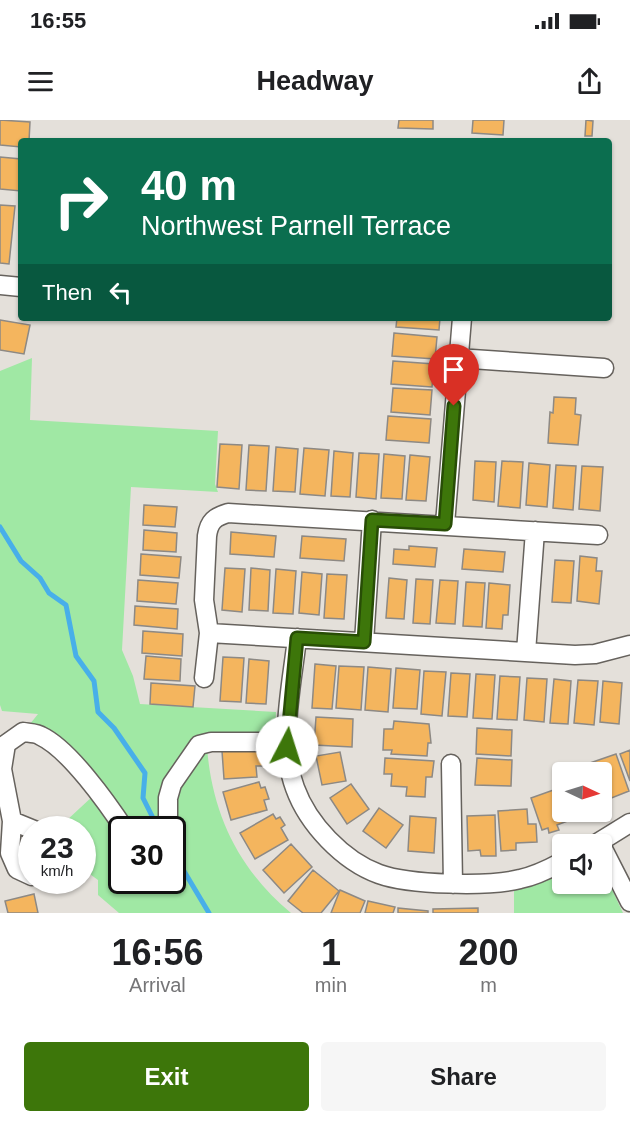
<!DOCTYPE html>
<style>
body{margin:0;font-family:Helvetica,sans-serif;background:#f6f6f6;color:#202124;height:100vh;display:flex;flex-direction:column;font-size:22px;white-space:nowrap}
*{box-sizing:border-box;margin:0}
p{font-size:20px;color:#757577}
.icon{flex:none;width:33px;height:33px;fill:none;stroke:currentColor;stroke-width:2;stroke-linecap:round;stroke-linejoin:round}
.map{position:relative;height:793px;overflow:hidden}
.details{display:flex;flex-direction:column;background:#fff;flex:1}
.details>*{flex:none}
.hud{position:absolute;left:18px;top:18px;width:594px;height:183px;border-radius:6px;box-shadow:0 2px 4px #0004;background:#0b6e4f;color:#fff;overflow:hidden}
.needle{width:39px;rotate:94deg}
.fabs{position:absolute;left:552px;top:642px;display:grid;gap:12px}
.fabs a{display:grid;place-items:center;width:60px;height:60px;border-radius:6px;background:#fff;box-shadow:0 2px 4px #0004;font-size:30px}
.speed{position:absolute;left:18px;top:696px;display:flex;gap:12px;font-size:30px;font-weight:700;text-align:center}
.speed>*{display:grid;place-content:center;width:78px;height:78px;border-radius:50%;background:#fff;box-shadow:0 2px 4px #0004;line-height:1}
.speed small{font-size:15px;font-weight:400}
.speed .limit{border:3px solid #111;border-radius:9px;background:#fff;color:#111}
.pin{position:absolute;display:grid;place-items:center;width:51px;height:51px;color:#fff;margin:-62px -26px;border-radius:50% 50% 50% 0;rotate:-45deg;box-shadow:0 0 6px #0007}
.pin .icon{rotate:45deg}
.me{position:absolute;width:66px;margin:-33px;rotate:5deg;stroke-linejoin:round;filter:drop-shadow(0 0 4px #0008)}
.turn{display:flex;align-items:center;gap:21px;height:126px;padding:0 24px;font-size:27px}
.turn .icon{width:78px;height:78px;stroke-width:2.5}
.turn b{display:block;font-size:42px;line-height:51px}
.then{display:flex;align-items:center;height:57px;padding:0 24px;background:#0003;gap:12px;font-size:22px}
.eta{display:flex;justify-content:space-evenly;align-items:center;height:102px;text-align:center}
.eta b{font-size:36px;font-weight:800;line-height:42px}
.button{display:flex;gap:12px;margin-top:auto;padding:12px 24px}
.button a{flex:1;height:69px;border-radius:6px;background:#3d760a;color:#fff;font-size:24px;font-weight:800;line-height:69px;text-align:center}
.button a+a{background:#f6f6f6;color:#202124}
.status{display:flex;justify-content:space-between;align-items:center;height:42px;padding:0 30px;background:#fff;direction:ltr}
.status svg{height:16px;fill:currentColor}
header{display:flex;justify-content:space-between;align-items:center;height:78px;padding:0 24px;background:#fff;font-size:27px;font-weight:800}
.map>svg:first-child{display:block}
</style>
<div class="status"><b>16:55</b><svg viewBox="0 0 49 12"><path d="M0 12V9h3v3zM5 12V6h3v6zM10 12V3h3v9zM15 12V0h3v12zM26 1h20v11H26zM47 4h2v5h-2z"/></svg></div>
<header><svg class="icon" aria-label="menu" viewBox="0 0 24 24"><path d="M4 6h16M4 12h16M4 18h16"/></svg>Headway<svg class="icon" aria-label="share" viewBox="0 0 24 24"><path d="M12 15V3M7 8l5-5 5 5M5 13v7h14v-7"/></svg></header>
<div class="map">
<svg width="630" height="793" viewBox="0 0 630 793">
<rect width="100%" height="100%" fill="#e4e0da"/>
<path fill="#a0e8a4" d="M 32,238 L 30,300 L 218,311 L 215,364 L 218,372 L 131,367 L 122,530 L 133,556 L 140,584 L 276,592 L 275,613 L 201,616 L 163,709 L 133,709 L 30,604 L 38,594 L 2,591 L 0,585 L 0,251 Z
M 207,627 C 212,694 239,750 291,793 L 119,793 L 98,775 L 98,760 L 83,749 L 82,710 L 72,709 L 66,701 L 94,675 L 121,712 L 122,760 L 172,760 L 175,678 Z
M 602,748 L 623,793 L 514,793 L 514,769 L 540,763 L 562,754 L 562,764 L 602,764 Z"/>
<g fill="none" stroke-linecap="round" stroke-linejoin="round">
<path stroke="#48afe9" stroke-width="5" d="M 0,407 L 21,441 L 40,458 L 49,473 L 66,485 L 76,536 L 94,561 L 98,592 L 114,608 L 145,653 L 143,678 L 159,710
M 172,731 L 209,793"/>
</g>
<path fill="#f4b55e" stroke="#8d8984" stroke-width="1.5" d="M 0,0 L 30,2 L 29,21 L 21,21 L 21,27 L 0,25 Z
M 399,0 L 433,0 L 433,9 L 398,8 Z
M 473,0 L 504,0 L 503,15 L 472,13 Z
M 586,0 L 593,1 L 592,16 L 585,16 Z
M 0,37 L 21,39 L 21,71 L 0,69 Z
M 0,85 L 15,86 L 9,144 L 0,143 Z
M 397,198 L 440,198 L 439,210 L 396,207 Z
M 0,200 L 30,205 L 24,234 L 0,230 Z
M 394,213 L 437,217 L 435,239 L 392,236 Z
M 393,241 L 434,244 L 432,267 L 391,264 Z
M 393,268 L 432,270 L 430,295 L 391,292 Z
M 554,277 L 576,278 L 575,294 L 581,295 L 578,325 L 548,323 L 550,292 L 553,293 Z
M 388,296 L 431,299 L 429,323 L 386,320 Z
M 220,324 L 242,325 L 239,369 L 217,367 Z
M 249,325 L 269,326 L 266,371 L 246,370 Z
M 276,327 L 298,329 L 295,372 L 273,371 Z
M 304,328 L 329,330 L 325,376 L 300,374 Z
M 334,331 L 353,333 L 350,377 L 331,376 Z
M 359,333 L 379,334 L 376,379 L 356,377 Z
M 384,334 L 405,336 L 402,379 L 381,378 Z
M 410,335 L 430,337 L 426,381 L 406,380 Z
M 475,341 L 496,342 L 494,382 L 473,380 Z
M 502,341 L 523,342 L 520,388 L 498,386 Z
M 529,343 L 550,345 L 547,387 L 526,385 Z
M 556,345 L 576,346 L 573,390 L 553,388 Z
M 582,346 L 603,347 L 600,391 L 579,389 Z
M 144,385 L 177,387 L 175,407 L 143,405 Z
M 144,410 L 177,413 L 176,432 L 143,430 Z
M 231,412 L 276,416 L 274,437 L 230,434 Z
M 302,416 L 346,419 L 344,441 L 300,438 Z
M 409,426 L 437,428 L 435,447 L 393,444 L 394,429 L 409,430 Z
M 464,429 L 505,432 L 503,452 L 462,449 Z
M 141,434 L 181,437 L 179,458 L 140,455 Z
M 580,436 L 597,438 L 596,451 L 602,451 L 599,484 L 577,481 Z
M 555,440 L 574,441 L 571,483 L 552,482 Z
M 225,448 L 245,449 L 242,492 L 222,490 Z
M 251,448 L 270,450 L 268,491 L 249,490 Z
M 276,449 L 296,451 L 293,494 L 273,493 Z
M 302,452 L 322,454 L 319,495 L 299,493 Z
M 327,454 L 347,455 L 344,499 L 324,498 Z
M 389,458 L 407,460 L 404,499 L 386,498 Z
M 416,459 L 433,460 L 430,504 L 413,503 Z
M 138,460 L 178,463 L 176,484 L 137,481 Z
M 440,460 L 458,461 L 455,504 L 436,503 Z
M 466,462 L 485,463 L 482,507 L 463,506 Z
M 489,463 L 510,465 L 508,495 L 503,495 L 502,509 L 486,508 Z
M 135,486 L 178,489 L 177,509 L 134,505 Z
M 143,511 L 183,514 L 182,536 L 142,533 Z
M 146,536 L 181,539 L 180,561 L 144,559 Z
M 223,537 L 244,538 L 241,582 L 220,581 Z
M 249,539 L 269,541 L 266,584 L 246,583 Z
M 315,544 L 336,546 L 332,589 L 312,588 Z
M 339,546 L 364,547 L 361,590 L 336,588 Z
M 368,547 L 391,549 L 388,592 L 365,590 Z
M 396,548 L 420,550 L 417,589 L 393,588 Z
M 424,551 L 446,552 L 442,596 L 421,594 Z
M 451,553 L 470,554 L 467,597 L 448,596 Z
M 476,554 L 495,555 L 492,599 L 473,598 Z
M 500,556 L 520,557 L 517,600 L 497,599 Z
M 527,558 L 547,559 L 544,602 L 524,600 Z
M 554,559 L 571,561 L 568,604 L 550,603 Z
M 578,560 L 598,561 L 594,605 L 574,603 Z
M 603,561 L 622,563 L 619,604 L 600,602 Z
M 151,563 L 195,566 L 193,587 L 150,584 Z
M 316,597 L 353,599 L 352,627 L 314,625 Z
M 394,601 L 429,604 L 431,623 L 428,623 L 427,636 L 391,634 L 392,630 L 383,630 L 384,609 L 393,609 Z
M 477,608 L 512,610 L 511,636 L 476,634 Z
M 263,628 L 265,646 L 256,646 L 257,657 L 224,659 L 222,631 Z
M 630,630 L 630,661 L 620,634 Z
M 340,632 L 346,661 L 322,665 L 316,636 Z
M 616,634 L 629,671 L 604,681 L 602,652 L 594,652 L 590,643 Z
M 385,638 L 434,641 L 432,657 L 426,657 L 425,677 L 406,676 L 407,667 L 391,666 L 392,654 L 384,654 Z
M 477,638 L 512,640 L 511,666 L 475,665 Z
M 259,662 L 261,668 L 265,667 L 269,679 L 264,680 L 267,690 L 231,700 L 223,672 Z
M 351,664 L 369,689 L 347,704 L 330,678 Z
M 559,668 L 562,692 L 567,692 L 570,700 L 557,705 L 559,710 L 549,713 L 548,708 L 542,710 L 531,678 Z
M 379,688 L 403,705 L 386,728 L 363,711 Z
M 527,689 L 528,704 L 536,704 L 537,722 L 516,723 L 516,730 L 501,731 L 498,691 Z
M 273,694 L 276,699 L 280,697 L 285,705 L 281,708 L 288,720 L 255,739 L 240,713 Z
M 495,695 L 496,736 L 481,736 L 480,730 L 468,731 L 467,696 Z
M 410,696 L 436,698 L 434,733 L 408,731 Z
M 291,724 L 312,747 L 284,773 L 263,750 Z
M 313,750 L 339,771 L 321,793 L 303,793 L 288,781 Z
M 340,770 L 365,781 L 360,793 L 331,793 Z
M 34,774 L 38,793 L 8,793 L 5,781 Z
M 368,781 L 395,787 L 393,793 L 365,793 Z
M 398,788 L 428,791 L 428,793 L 398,793 Z
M 478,788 L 478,793 L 433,793 L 433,789 Z"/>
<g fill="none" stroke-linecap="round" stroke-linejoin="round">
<defs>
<path id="minor" d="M 0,165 L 21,167
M 457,238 L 604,248
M 445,404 L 462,198
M 209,513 L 575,535 L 595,534 L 630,525
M 297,518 C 292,565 278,623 295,668 C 308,704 343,741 379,754 C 409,765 489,767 520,759 C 535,756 549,749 562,742
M 364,522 L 372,400
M 526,532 L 535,411
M 204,558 L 209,513 L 204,480 L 207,416 C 209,401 215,397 228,393 L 598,415
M 451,644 L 453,764
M 12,701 L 34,710
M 168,710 L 168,678 L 172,664 L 199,625 L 211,622 L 287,622
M 596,724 L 630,703
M 602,727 L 630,782
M 32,756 L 17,749 L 10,733 L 12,701 L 2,649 L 6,624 L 23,612 C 29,613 37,613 41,616 C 69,629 108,684 125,710"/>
</defs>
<use href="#minor" stroke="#66625d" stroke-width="21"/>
<use href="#minor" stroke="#fff" stroke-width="18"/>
</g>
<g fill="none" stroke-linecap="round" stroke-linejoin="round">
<defs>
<path id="route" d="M 287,627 L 297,518 L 364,522 L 372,400 L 445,404 L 454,286"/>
</defs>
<use href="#route" stroke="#284d06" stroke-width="15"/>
<use href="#route" stroke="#3d760a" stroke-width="10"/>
</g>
</svg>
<div class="fabs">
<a><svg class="needle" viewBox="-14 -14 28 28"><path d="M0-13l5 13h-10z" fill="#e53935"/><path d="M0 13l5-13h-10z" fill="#757577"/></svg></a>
<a><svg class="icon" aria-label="sound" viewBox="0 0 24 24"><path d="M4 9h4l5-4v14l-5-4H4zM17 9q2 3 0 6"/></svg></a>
</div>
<div class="speed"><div>23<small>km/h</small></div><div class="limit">30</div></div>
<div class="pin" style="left:454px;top:286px;background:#d93025"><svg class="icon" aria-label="arrive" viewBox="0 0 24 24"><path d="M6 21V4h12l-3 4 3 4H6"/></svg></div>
<svg class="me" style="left:287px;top:627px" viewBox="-20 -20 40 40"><circle r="19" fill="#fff"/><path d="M0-13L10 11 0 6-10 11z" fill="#3d760a"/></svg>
<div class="hud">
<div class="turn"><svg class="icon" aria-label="right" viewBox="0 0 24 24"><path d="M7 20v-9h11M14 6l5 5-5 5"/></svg><div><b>40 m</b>Northwest Parnell Terrace</div></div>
<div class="then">Then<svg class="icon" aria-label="left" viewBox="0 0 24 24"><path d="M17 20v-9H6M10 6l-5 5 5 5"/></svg></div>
</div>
</div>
<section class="details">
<div class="eta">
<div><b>16:56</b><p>Arrival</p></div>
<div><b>1</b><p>min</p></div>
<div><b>200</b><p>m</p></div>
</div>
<div class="button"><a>Exit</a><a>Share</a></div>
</section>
